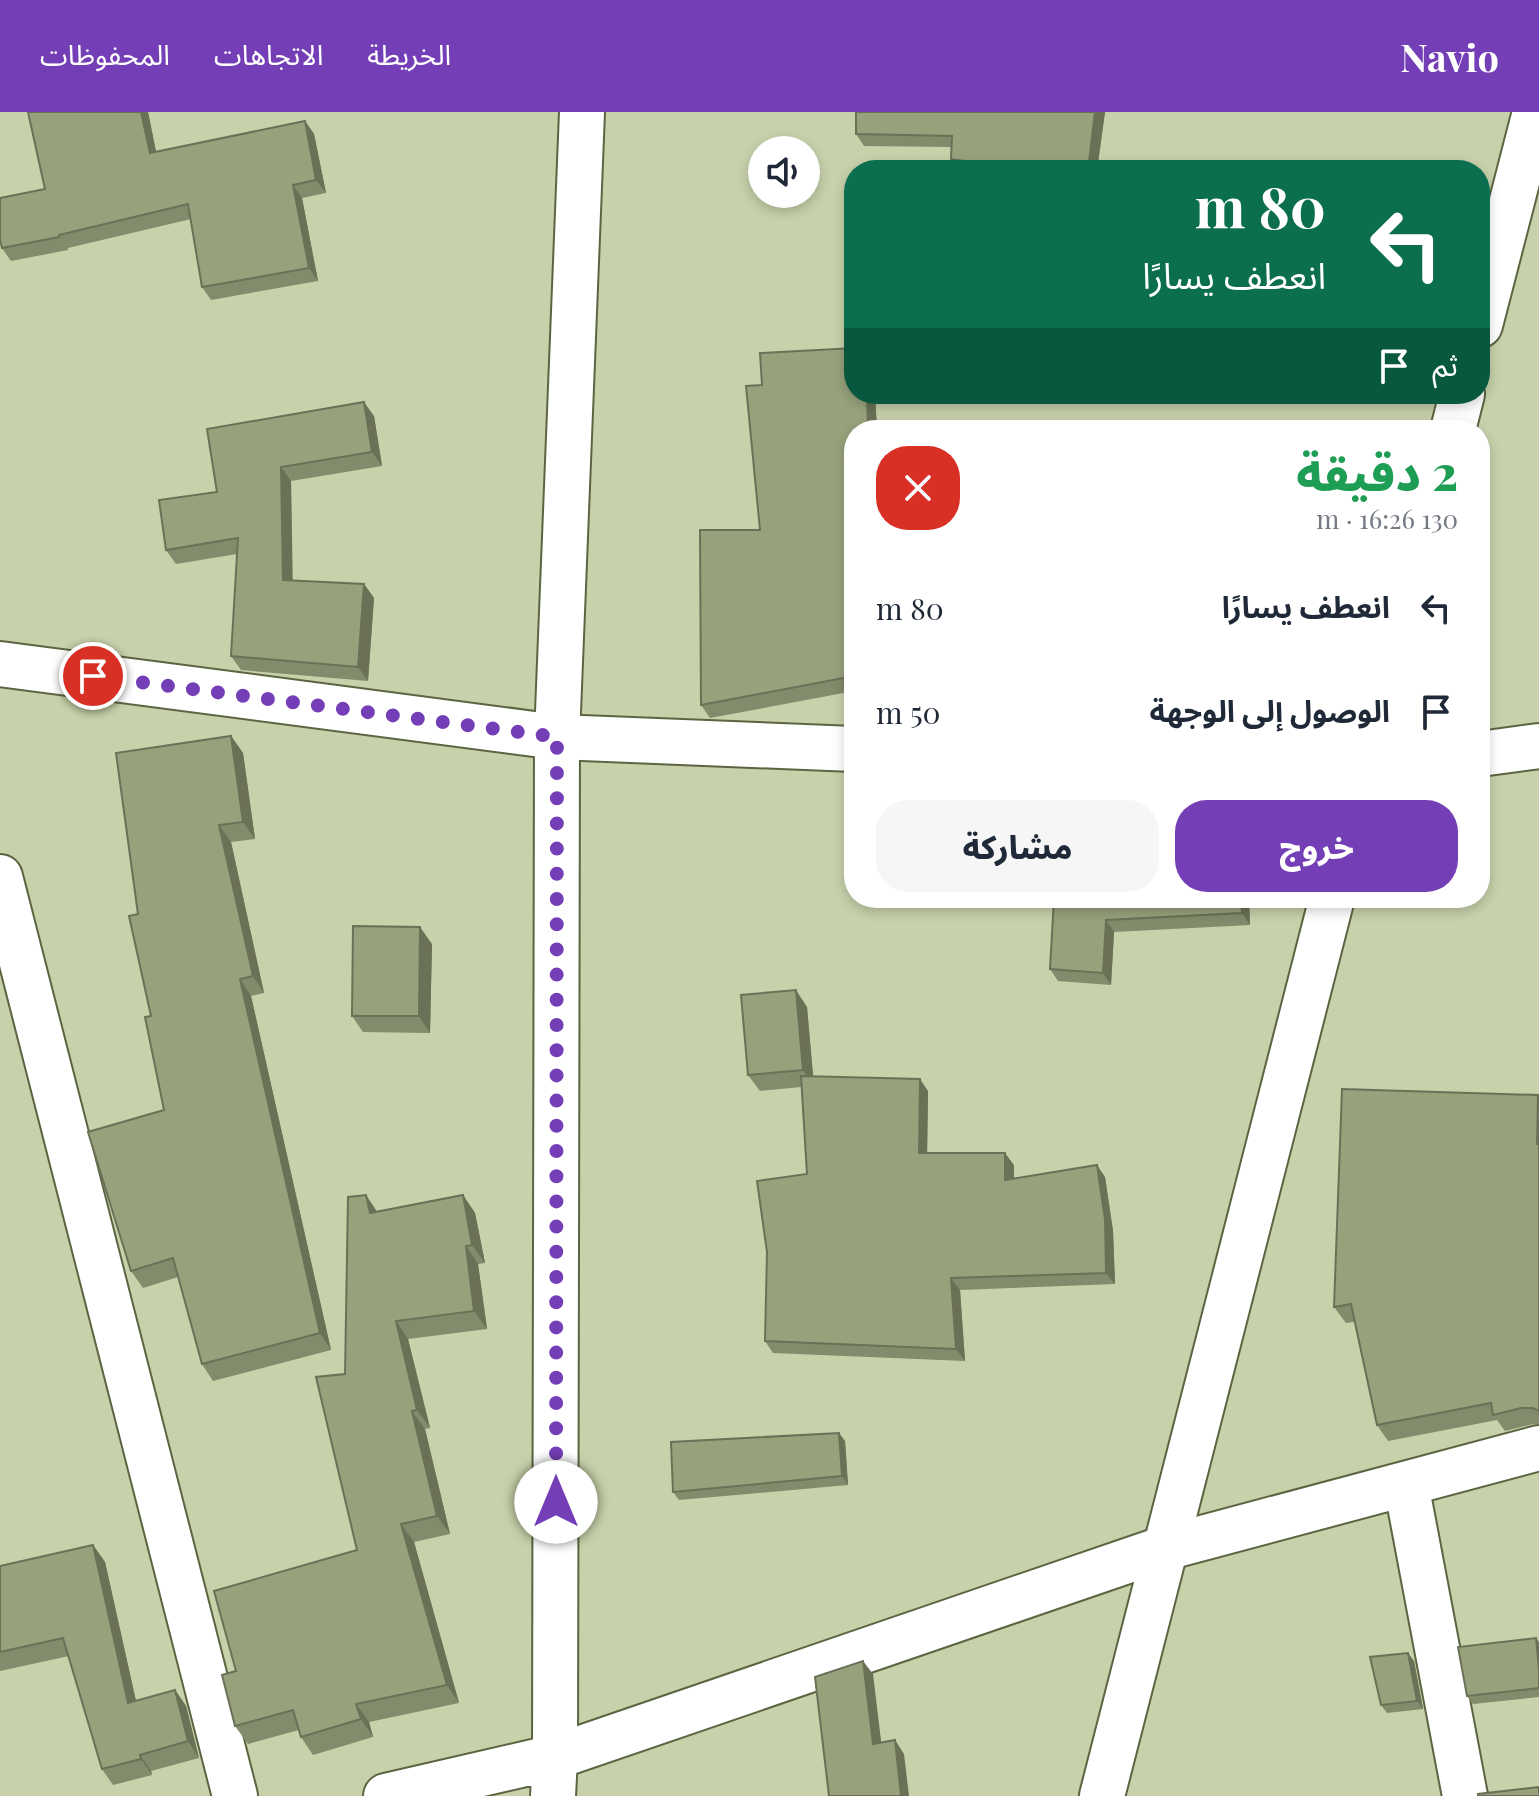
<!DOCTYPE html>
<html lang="ar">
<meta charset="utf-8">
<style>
body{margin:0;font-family:"Playfair Display","Noto Sans Arabic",serif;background:#f6f6f7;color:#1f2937;direction:rtl;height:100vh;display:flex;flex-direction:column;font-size:30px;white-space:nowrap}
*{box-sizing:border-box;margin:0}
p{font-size:26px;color:#747a83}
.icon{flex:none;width:44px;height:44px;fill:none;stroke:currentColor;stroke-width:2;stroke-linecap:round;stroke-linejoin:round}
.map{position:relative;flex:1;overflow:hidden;direction:ltr}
.drawer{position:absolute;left:844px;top:308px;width:646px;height:488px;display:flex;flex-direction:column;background:#fff;border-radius:32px;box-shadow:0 4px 12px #0003;direction:rtl}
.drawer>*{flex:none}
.banner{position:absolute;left:844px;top:48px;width:646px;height:244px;border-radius:32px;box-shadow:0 4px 12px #0003;direction:rtl;background:#0b6e4f;color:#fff;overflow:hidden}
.fabs{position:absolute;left:748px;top:24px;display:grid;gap:16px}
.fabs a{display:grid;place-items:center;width:72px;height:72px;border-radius:50%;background:#fff;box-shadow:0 4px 12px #0003;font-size:40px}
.pin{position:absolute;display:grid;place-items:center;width:68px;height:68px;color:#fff;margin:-34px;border:4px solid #fff;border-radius:50%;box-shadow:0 2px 8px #0007}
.me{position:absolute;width:88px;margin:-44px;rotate:0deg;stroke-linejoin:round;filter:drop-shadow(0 0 6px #0008)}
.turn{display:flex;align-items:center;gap:28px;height:168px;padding:0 32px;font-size:36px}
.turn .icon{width:104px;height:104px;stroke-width:2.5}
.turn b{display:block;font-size:56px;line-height:68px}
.then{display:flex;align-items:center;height:76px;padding:0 32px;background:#0003;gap:16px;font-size:30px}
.round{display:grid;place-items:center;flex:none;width:84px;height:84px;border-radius:32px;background:#f6f6f7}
.summary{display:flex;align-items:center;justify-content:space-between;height:136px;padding:0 32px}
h1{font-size:48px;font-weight:800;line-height:60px;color:#1e9e55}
.primary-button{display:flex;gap:16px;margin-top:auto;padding:16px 32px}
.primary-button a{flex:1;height:92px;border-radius:32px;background:#743fb6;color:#fff;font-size:32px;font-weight:800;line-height:92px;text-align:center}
.primary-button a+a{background:#f6f6f7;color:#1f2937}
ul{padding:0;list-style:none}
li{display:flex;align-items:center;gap:24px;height:104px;padding:0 32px}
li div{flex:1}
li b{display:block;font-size:30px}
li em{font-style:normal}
header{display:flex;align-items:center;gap:48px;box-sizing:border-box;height:112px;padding:0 40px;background:#743fb6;color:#fff}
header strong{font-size:38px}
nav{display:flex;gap:44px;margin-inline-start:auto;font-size:28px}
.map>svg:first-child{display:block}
</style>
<header>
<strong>Navio</strong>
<nav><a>الخريطة</a><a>الاتجاهات</a><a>المحفوظات</a></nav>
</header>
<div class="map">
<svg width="1539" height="1684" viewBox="0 0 1539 1684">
<rect width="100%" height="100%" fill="#c7d1aa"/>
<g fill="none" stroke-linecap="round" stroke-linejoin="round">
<defs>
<path id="street" d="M 1480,213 L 1535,0
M 1453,318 L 1462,282
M 0,552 L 557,625 L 854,637
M 1480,642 L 1539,634
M 0,765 L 235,1684
M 1406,1372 L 1465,1684
M 1102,1684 L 1332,786"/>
<path id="secondary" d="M 386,1684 L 555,1645 L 1165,1436 L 1539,1336
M 553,1684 L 555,1645 L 557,625 L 582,0"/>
</defs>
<use href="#street" stroke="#5b6541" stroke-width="48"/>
<use href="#secondary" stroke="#5b6541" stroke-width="48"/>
<use href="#street" stroke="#fff" stroke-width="44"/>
<use href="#secondary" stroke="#fff" stroke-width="44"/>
</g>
<path fill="#828b6b" d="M 28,0 L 148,0 L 156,40 L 305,9 L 314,22 L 326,81 L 302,86 L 318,169 L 211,188 L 202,175 L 191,107 L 68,136 L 68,138 L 11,149 L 2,136 L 45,77 Z
M 1105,0 L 1097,58 L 958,58 L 951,47 L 952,35 L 864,34 L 856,22 Z
M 875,282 L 877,316 L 854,318 L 854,579 L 710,606 L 701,593 L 760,418 Z
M 374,304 L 382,354 L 291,369 L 292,468 L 364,472 L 374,486 L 368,569 L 241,558 L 231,544 L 237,442 L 176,452 L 166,438 L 217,380 Z
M 231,624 L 243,641 L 255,727 L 231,730 L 264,881 L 251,884 L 331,1238 L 213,1269 L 202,1252 L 178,1165 L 143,1176 L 131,1159 L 164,998 L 151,904 Z
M 1054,786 L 1249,786 L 1250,813 L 1114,820 L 1111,873 L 1058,869 L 1050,857 Z
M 432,832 L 430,921 L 363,920 L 352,904 Z
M 807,895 L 813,964 L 928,979 L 927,1041 L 1014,1053 L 1014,1067 L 1105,1065 L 1113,1119 L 1115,1172 L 960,1178 L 965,1249 L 773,1241 L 765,1229 L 807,1062 L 801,975 L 760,979 L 748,963 Z
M 1539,984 L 1539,1312 L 1533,1312 L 1505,1319 L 1497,1308 L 1388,1329 L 1377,1313 L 1354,1210 L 1346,1211 L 1334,1195 Z
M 463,1083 L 475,1101 L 485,1151 L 478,1152 L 487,1217 L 408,1227 L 430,1316 L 425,1317 L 450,1422 L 414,1430 L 459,1591 L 369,1610 L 373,1625 L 313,1643 L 301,1625 L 299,1618 L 248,1632 L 235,1614 L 236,1559 L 357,1438 L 345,1262 L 377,1100 Z
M 845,1329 L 848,1373 L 679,1388 L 673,1380 Z
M 93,1433 L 105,1450 L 136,1589 L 175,1578 L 186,1594 L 199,1646 L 151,1659 L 152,1663 L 113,1673 L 102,1657 L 69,1544 L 0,1559 L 0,1454 Z
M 1539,1530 L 1539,1585 L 1473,1592 L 1467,1584 Z
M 1414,1549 L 1423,1597 L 1387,1601 L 1381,1593 Z"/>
<path fill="#6a7157" d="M 141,0 L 148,0 L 159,54 L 150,41 Z
M 1095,0 L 1105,0 L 1097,58 L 1088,58 Z
M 305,9 L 314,22 L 326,81 L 316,68 Z
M 293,73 L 302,86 L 318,169 L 309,156 Z
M 867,282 L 875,282 L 877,318 L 868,316 Z
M 364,290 L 374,304 L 382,354 L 372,340 Z
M 281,355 L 291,369 L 293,482 L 283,468 Z
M 364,472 L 374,486 L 368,569 L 358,555 Z
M 231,624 L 243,641 L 255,727 L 243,710 Z
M 219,713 L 231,730 L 264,881 L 253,864 Z
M 1241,786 L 1249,786 L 1250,813 L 1242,801 Z
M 1106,808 L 1114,820 L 1111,873 L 1103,861 Z
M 420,815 L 432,832 L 430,921 L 419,904 Z
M 240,867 L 251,884 L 331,1238 L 320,1221 Z
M 796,878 L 807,895 L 814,974 L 803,958 Z
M 920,967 L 928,979 L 927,1052 L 919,1041 Z
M 1538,983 L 1539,984 L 1539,1034 L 1537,1032 Z
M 1005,1041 L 1014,1053 L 1013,1080 L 1005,1068 Z
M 1097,1053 L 1105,1065 L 1113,1119 L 1115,1172 L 1106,1161 Z
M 366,1083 L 378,1101 L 370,1101 Z
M 463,1083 L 475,1101 L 485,1151 L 472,1133 Z
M 466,1134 L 478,1152 L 487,1217 L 474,1199 Z
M 951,1166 L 960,1178 L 965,1249 L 956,1237 Z
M 396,1209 L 408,1227 L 430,1316 L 417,1298 Z
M 412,1299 L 425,1317 L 450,1422 L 437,1404 Z
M 839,1321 L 845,1329 L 848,1373 L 842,1364 Z
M 401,1412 L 414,1430 L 459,1591 L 447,1573 Z
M 93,1433 L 105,1450 L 140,1607 L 128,1591 Z
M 1536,1526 L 1539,1530 L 1539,1557 Z
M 1408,1541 L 1414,1549 L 1423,1597 L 1417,1589 Z
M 863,1549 L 873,1562 L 883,1645 L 873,1632 Z
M 175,1578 L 186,1594 L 199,1646 L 188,1629 Z
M 356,1592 L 369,1610 L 373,1625 L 361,1607 Z
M 895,1628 L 904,1642 L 909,1684 L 901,1684 Z
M 140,1643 L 151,1659 L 152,1663 L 141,1647 Z"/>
<path fill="#97a27c" stroke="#6a7157" stroke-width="2" d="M 28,0 L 141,0 L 150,41 L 305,9 L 316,68 L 293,73 L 309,156 L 202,175 L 188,92 L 59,123 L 59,125 L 2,136 L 0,128 L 0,86 L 45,77 Z
M 856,0 L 1095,0 L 1088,58 L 1027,58 L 951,47 L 952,24 L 856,22 Z
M 854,236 L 854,282 L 867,282 L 868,316 L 977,314 L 977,318 L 854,318 L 854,564 L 701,593 L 700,418 L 760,418 L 746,274 L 762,273 L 760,241 Z
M 364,290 L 372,340 L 281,355 L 283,468 L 364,472 L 358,555 L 231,544 L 238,426 L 166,438 L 159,388 L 217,380 L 207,317 Z
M 231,624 L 243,710 L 219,713 L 253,864 L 240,867 L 320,1221 L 202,1252 L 173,1146 L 131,1159 L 88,1020 L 164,998 L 145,905 L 151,904 L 129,804 L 138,802 L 116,641 Z
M 1054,786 L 1241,786 L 1242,801 L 1106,808 L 1103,861 L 1050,857 Z
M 353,814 L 420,815 L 419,904 L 352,904 Z
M 796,878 L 803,958 L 748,963 L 741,883 Z
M 801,964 L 920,967 L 919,1041 L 1005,1041 L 1005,1068 L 1097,1053 L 1105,1107 L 1106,1161 L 951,1166 L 956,1237 L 765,1229 L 767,1140 L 757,1069 L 807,1062 Z
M 1342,977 L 1538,983 L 1537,1032 L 1539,1032 L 1539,1299 L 1533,1296 L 1521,1296 L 1493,1303 L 1491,1291 L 1377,1313 L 1351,1192 L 1334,1195 Z
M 366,1083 L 370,1101 L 463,1083 L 472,1133 L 466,1134 L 474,1199 L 396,1209 L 417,1298 L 412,1299 L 437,1404 L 401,1412 L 447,1573 L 356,1592 L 361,1607 L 301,1625 L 293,1598 L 235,1614 L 222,1563 L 236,1559 L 214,1479 L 357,1438 L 316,1265 L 345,1262 L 348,1085 Z
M 839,1321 L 842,1364 L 673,1380 L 671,1330 Z
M 93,1433 L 128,1591 L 175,1578 L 188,1629 L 140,1643 L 141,1647 L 102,1657 L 63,1526 L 0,1540 L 0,1454 Z
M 1536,1526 L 1539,1557 L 1539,1576 L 1467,1584 L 1458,1535 Z
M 1408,1541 L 1417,1589 L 1381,1593 L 1370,1545 Z
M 863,1549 L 873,1632 L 895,1628 L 901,1684 L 829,1684 L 815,1565 Z
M 1539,1675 L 1539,1684 L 1478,1684 L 1478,1682 Z"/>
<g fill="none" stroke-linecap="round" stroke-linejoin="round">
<path stroke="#743fb6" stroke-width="14" stroke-dasharray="0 25.2" d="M 93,564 L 557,625 L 556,1390"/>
</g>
</svg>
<div class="fabs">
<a><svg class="icon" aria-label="sound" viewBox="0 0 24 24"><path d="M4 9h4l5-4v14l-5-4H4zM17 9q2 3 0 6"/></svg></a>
</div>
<div class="pin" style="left:93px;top:564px;background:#d93025"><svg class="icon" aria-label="arrive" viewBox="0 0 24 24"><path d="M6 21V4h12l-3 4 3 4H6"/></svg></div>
<svg class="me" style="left:556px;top:1390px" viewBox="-20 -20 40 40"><circle r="19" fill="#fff"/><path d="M0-13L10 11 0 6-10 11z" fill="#743fb6"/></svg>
<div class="banner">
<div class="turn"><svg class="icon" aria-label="left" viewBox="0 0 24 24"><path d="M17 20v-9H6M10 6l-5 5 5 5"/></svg><div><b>80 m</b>انعطف يسارًا</div></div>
<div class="then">ثم<svg class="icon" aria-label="arrive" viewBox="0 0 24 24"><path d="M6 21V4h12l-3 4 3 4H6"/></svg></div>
</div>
<section class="drawer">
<div class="summary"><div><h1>2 دقيقة</h1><p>130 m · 16:26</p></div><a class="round" style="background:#d93025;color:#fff"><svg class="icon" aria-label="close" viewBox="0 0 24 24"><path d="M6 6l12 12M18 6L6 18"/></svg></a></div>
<ul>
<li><svg class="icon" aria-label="left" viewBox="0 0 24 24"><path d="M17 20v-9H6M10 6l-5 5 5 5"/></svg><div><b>انعطف يسارًا</b></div><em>80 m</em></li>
<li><svg class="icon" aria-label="arrive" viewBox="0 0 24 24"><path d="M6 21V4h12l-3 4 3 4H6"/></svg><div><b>الوصول إلى الوجهة</b></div><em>50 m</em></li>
</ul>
<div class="primary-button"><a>خروج</a><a>مشاركة</a></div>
</section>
</div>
